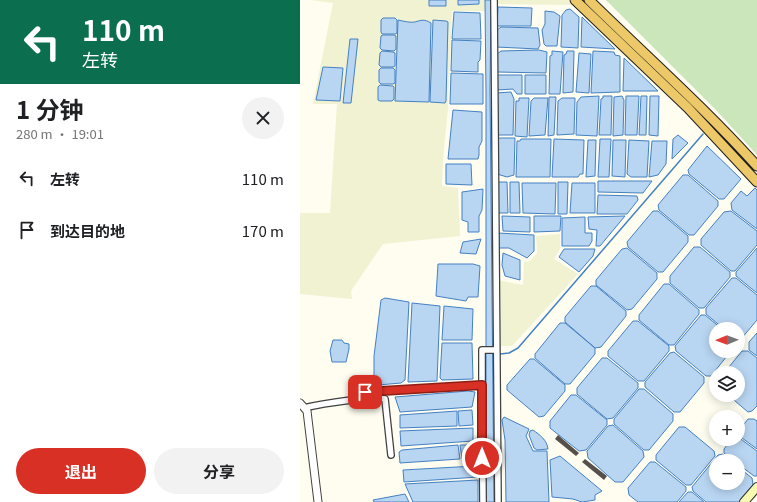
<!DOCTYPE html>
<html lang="zh">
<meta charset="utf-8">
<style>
body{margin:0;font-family:Georgia,"Noto Sans SC",serif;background:#f2f2f2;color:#202124;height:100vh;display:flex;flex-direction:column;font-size:15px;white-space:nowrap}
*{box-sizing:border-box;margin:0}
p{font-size:13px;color:#757577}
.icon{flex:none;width:22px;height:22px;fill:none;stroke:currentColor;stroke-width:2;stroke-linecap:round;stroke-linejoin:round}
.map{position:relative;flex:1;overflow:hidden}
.side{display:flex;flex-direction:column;background:#fff;width:300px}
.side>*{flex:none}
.top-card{background:#0b6e4f;color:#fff;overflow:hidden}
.needle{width:26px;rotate:269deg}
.tools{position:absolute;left:409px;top:322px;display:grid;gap:8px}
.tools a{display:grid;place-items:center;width:36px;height:36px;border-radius:50%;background:#fff;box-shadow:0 2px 10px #0003;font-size:20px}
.pin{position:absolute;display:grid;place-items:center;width:34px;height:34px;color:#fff;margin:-17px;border-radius:8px;box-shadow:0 2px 6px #0006}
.me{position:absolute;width:44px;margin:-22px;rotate:0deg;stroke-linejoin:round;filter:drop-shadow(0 0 3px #0008)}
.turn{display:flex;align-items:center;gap:14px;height:84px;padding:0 16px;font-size:18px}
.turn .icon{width:52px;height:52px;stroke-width:2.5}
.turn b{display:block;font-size:28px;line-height:34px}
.round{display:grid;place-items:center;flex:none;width:42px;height:42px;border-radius:21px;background:#f2f2f2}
.overview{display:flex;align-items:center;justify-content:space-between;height:68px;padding:0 16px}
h1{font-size:24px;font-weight:700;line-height:30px}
.cta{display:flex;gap:8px;margin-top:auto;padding:8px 16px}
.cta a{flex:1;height:46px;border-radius:24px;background:#d93025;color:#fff;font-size:16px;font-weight:700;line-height:46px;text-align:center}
.cta a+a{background:#f2f2f2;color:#202124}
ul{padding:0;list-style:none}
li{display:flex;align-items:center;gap:12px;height:52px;padding:0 16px}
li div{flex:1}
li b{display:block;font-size:15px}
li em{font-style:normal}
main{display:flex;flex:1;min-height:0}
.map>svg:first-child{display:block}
</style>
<main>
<section class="side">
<div class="top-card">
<div class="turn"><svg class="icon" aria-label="left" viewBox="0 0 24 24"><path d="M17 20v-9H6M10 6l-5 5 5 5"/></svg><div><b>110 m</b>左转</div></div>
</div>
<div class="overview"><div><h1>1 分钟</h1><p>280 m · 19:01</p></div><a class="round"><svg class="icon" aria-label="close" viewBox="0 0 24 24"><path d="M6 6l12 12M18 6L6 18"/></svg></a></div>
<ul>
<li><svg class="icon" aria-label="left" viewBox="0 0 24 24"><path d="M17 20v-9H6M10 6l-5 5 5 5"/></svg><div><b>左转</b></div><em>110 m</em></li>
<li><svg class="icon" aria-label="arrive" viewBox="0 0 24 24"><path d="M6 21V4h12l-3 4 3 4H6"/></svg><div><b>到达目的地</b></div><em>170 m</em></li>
</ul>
<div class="cta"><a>退出</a><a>分享</a></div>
</section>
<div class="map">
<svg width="457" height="502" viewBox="0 0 457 502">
<rect width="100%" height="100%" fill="#fefdf0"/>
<path fill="#f1f2d1" d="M 11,0 L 185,0 L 185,11 L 152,11 L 148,108 L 143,160 L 142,186 L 158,188 L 160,236 L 83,244 L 51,291 L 52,299 L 0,294 L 0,213 L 30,213 L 37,104 L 13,104 L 33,3 Z
M 196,0 L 268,0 L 274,5 L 196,4 Z
M 260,234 L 260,249 L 254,259 L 278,274 L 212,346 L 198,346 L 198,280 L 223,285 L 224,262 L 230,261 L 237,253 L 236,236 Z"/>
<path fill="#cce6bc" d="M 306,0 L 457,0 L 457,155 L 417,111 Z"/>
<path fill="#b8d5f2" stroke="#4481c3" d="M 129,0 L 146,0 L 146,6 L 129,6 Z
M 158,0 L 179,0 L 179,4 L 158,5 Z
M 185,0 L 191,0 L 190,90 L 194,502 L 186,502 L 186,95 Z
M 198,7 L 232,8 L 231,26 L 197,26 Z
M 270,9 L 279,17 L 278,48 L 261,47 L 262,15 L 266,10 Z
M 245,11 L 254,12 L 260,16 L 257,46 L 246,46 L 244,44 L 242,30 L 245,24 Z
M 154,12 L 180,13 L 181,39 L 152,39 Z
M 282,17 L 315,49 L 281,47 Z
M 83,18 L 95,18 L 97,20 L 97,33 L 95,34 L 82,34 L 81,32 L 81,20 Z
M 98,20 C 103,21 110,23 115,22 C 121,20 125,19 131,23 L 129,102 L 95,101 Z
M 133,20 L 146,21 L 148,22 L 146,101 L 145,103 L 130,102 Z
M 201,27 L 238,28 L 240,45 L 238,49 L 196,47 L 197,30 Z
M 83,35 L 94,35 L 96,36 L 96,49 L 94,51 L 82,50 L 80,48 L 81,36 Z
M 50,39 L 58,39 L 51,103 L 43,103 Z
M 152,40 L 181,41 L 180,60 L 178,62 L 178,72 L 151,71 Z
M 239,50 L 247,52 L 246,73 L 197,72 L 197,54 L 201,51 Z
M 82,51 L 93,52 L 95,53 L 95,66 L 93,67 L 81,67 L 79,65 L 80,53 Z
M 252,51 L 263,52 L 260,94 L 249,94 L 250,56 L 252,55 Z
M 267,51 L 274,51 L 273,92 L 263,93 L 264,55 L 266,54 Z
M 293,51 L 314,52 L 315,55 L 320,56 L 320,92 L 291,93 Z
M 279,53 L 291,54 L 289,93 L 276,92 Z
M 324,58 L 358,91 L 323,91 Z
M 23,67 L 43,68 L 40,101 L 16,100 Z
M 81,68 L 93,68 L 95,70 L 95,83 L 93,84 L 81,84 L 79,82 L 79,70 Z
M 151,73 L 183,74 L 183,104 L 150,104 Z
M 197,75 L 222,75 L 222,94 L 217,94 L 213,89 L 197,90 Z
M 225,75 L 246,75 L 246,94 L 225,94 Z
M 80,85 L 93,86 L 94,87 L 94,99 L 92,101 L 80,101 L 78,100 L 78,87 Z
M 211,92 L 214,99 L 213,135 L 197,135 L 196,93 Z
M 299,96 L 297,136 L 276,135 L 277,102 L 281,97 Z
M 303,96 L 312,96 L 311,135 L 299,135 L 301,99 L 303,98 Z
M 322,96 L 324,100 L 323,135 L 313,136 L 314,97 Z
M 326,96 L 339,96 L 337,135 L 325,135 Z
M 341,96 L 347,96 L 346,135 L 339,135 Z
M 350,96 L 359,96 L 358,136 L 349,135 Z
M 249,97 L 256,97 L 254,135 L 248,136 Z
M 219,98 L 229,98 L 227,137 L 215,136 L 216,101 L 219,101 Z
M 234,98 L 248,98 L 245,135 L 229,136 L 231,101 Z
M 262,98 L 275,98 L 274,134 L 257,135 L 258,101 Z
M 153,110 L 182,112 L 182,141 L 179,147 L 179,155 L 178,159 L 148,159 Z
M 378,135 L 388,143 L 372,159 L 373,139 Z
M 197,138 L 215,138 L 214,175 L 207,177 L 197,174 Z
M 221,139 L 251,139 L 250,177 L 216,177 L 217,141 L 220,141 Z
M 254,139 L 284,140 L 283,174 L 280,174 L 278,177 L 252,177 Z
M 300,139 L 311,139 L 309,177 L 298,177 Z
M 288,140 L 296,140 L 295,176 L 286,177 Z
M 313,140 L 326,140 L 325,177 L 312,176 Z
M 329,140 L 349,141 L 347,177 L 331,177 L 327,174 Z
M 352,141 L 367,141 L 366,164 L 358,175 L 349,177 Z
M 407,146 L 441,179 L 424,199 L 419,199 L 389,174 L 388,170 Z
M 146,164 L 171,164 L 172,185 L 146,184 Z
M 383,175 L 388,175 L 418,201 L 418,206 L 394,235 L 389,235 L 359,210 L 358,205 Z
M 298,181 L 352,181 L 343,193 L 298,192 Z
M 196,182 L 207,182 L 208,213 L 198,213 Z
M 210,182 L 219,182 L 220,213 L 210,213 Z
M 258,182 L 268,182 L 267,214 L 258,214 Z
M 222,183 L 256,183 L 255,214 L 223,213 Z
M 272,183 L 295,183 L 295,213 L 270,213 Z
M 455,188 L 457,190 L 457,229 L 432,210 L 431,203 L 441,191 L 447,196 Z
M 183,189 L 182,210 L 179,216 L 179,232 L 168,232 L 168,222 L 162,220 L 162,192 Z
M 298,195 L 337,196 L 338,200 L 327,214 L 297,214 Z
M 353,211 L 358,211 L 388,236 L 388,242 L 363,272 L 358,272 L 328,247 L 327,242 Z
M 431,211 L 457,231 L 457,245 L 435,271 L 431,271 L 401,245 L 401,239 L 424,212 Z
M 202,216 L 230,217 L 230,232 L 203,231 Z
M 234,216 L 261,216 L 260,231 L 234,232 Z
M 325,216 L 300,246 L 296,246 L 297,230 L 289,229 L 288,217 Z
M 285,217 L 285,233 L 292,233 L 292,241 L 289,246 L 262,246 L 262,218 Z
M 198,233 L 234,235 L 234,251 L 227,258 L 209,248 L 197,248 Z
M 181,239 L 176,254 L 160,253 L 163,242 Z
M 394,247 L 400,247 L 430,272 L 430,277 L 404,308 L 399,308 L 370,283 L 370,276 Z
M 327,248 L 357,273 L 357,279 L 332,309 L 327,310 L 296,285 L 296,280 L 322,249 Z
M 457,248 L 457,293 L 436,276 L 436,272 Z
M 264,249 L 295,249 L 293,256 L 279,272 L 259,257 Z
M 203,253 L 220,260 L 220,280 L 205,276 L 202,265 Z
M 138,264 L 173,264 L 180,266 L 178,297 L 168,297 L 166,301 L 136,296 Z
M 432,278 L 436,278 L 457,295 L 457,320 L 441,339 L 438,339 L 438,329 L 424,329 L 406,314 L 406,308 Z
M 364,284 L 369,284 L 399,310 L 399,314 L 374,345 L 369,345 L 339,320 L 339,315 Z
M 291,286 L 296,286 L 326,311 L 326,316 L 301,347 L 295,348 L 265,322 L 265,317 Z
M 85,298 L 109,302 L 105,380 L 101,383 L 78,385 L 74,383 L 74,356 L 81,300 Z
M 112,303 L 140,306 L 137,381 L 108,382 Z
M 144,306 L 173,309 L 172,340 L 142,340 Z
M 401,315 L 405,315 L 422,329 L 416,329 L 416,351 L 431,351 L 411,376 L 406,376 L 376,351 L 375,346 Z
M 333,321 L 338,321 L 369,346 L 369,351 L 344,381 L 338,381 L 308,356 L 308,351 Z
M 260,323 L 265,323 L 295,348 L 295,354 L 270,384 L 265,384 L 235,358 L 235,354 Z
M 457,333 L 457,356 L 449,350 L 449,342 Z
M 33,340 L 42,340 L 44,343 L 49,344 L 49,349 L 46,362 L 32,362 L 30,351 Z
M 142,343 L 172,343 L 173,379 L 142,380 L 140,378 Z
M 442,351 L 448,351 L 457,358 L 457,406 L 452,411 L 448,412 L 428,395 L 438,395 L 438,373 L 424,373 Z
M 374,352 L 404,377 L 404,383 L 380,412 L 374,412 L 345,387 L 345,382 L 370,353 Z
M 302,358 L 307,358 L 338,383 L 338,388 L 313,418 L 307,419 L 277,394 L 277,388 Z
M 230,359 L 234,359 L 265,385 L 265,391 L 244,416 L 239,417 L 207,390 L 207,385 Z
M 339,389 L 344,389 L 373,414 L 373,421 L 349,450 L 344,450 L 314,424 L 314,419 Z
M 168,391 L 175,392 L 172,407 L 100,412 L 95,397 Z
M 271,395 L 276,395 L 307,420 L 307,425 L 286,450 L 279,451 L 250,428 L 250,421 Z
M 172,410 L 173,425 L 159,426 L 158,411 Z
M 157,411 L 157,426 L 100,428 L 100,415 Z
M 204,417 L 229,429 L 226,436 L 233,451 L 247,451 L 249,502 L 206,502 L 205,440 L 202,420 Z
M 448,419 L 454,419 L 457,421 L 457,449 L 438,435 L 438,432 Z
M 313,425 L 343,451 L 344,457 L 323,482 L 315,482 L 288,458 L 287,451 L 308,426 Z
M 379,427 L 385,427 L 414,451 L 415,456 L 391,485 L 386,485 L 356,460 L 356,455 Z
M 173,428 L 173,441 L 101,446 L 100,431 Z
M 233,430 C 240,435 247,440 248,449 L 237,450 L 234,448 L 229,435 L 230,431 Z
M 438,437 L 457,451 L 457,476 L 454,476 L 438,464 L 438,461 L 434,461 L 424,453 L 424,449 L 432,439 L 438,439 Z
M 158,445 L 160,459 L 100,463 L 99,452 L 102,450 Z
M 160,445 L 172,445 L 173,459 L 162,459 Z
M 423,454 L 431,461 L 416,461 L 416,483 L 438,483 L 438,467 L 452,478 L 453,485 L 439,502 L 406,502 L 393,491 L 392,487 L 418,455 Z
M 260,456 L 302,491 L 295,495 L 295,500 L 282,502 L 273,499 L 252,497 L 250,460 Z
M 350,462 L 355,462 L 386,487 L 386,491 L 377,502 L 338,502 L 329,495 L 328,488 Z
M 175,466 L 177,469 L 178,477 L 104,482 L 103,470 Z
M 178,480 L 178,502 L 113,502 L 105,484 Z
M 388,492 L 392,492 L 404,502 L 379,502 Z
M 105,494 L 109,502 L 74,502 L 73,500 Z"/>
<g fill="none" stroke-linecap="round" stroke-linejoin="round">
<path stroke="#4481c3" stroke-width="1.5" d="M 200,354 L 209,353 L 218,348 L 403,134"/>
</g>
<path fill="#56504b" d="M 258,435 L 279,453 L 276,456 L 255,439 Z
M 285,459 L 307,476 L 304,480 L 282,462 Z"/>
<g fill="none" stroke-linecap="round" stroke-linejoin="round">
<defs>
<path id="minor" d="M 194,0 L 198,502
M 182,385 L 182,350 L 196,350
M 51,400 L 57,393 L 65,392 L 182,385 L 183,502
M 4,408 C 20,404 35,402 51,400 C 62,398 75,396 85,399 L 91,455"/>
<path id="tertiary" d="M 0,403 L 7,411 L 18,502"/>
<path id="secondary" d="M 444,502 L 457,487"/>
<path id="trunk" d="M 275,0 L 388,108 L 457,182
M 289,0 C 345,55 404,107 457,166"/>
</defs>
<use href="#minor" stroke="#414141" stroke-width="8"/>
<use href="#tertiary" stroke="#414141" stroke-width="9"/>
<use href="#secondary" stroke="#303030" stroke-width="10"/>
<use href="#trunk" stroke="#1f1f1f" stroke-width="11"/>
<use href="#minor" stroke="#fff" stroke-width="5.5"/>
<use href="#tertiary" stroke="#fff" stroke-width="7"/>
<use href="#secondary" stroke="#f8f9b0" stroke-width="8"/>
<use href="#trunk" stroke="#ecc868" stroke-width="9"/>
</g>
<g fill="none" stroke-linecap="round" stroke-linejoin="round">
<defs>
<path id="route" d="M 65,392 L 182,385 L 182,458"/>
</defs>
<use href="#route" stroke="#8d1f18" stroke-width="10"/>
<use href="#route" stroke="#d93025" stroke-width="7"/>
</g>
</svg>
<div class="tools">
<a><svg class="needle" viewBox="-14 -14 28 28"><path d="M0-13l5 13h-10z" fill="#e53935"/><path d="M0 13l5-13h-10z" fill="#757577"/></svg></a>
<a><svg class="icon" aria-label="layers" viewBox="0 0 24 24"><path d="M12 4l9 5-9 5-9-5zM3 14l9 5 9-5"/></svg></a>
<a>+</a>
<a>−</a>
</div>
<div class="pin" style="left:65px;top:392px;background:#d93025"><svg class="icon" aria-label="arrive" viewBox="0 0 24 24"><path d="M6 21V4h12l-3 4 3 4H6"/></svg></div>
<svg class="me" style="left:182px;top:458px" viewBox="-20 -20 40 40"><circle r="17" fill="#d93025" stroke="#fff" stroke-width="3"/><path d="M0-11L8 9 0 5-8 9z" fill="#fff"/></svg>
</div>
</main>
